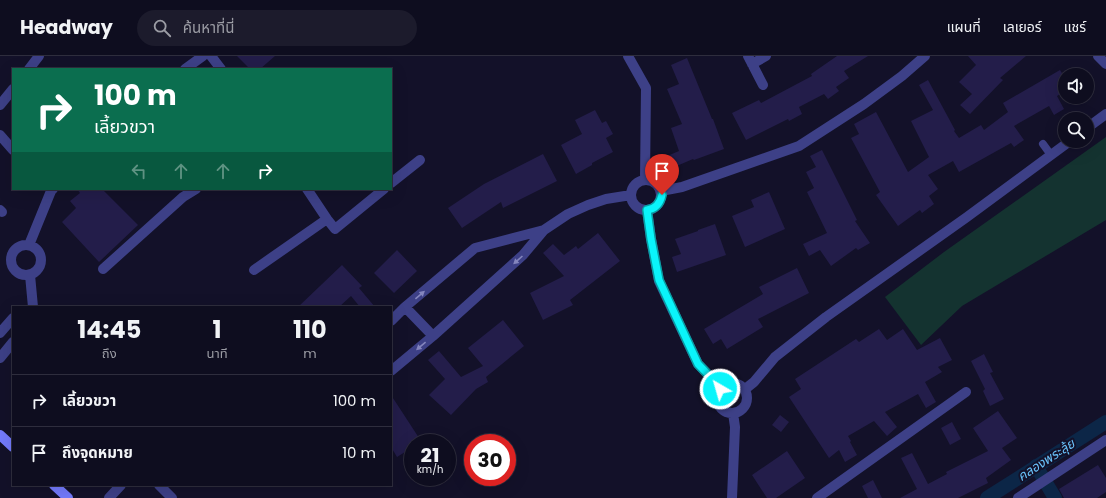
<!DOCTYPE html>
<html lang="th">
<meta charset="utf-8">
<style>
body{margin:0;font-family:Poppins,"Noto Sans Thai",sans-serif;background:#1c1b2c;color:#f1f3f6;height:100vh;display:flex;flex-direction:column;font-size:15px;white-space:nowrap}
*{box-sizing:border-box;margin:0}
p{font-size:13px;color:#9b9ca4}
.icon{flex:none;width:22px;height:22px;fill:none;stroke:currentColor;stroke-width:2;stroke-linecap:round;stroke-linejoin:round}
.map{position:relative;flex:1;overflow:hidden}
.sheet{position:absolute;left:12px;top:250px;width:380px;height:180px;display:flex;flex-direction:column;background:#0e0d1f;border-radius:0px;box-shadow:0 4px 16px #0002,0 0 0 1px #2e2d3d}
.sheet>*{flex:none}
.banner{position:absolute;left:12px;top:12px;width:380px;height:122px;border-radius:0px;box-shadow:0 4px 16px #0002,0 0 0 1px #2e2d3d;background:#0b6e4f;color:#fff;overflow:hidden}
.fabs{position:absolute;left:1058px;top:12px;display:grid;gap:8px}
.fabs a{display:grid;place-items:center;width:36px;height:36px;border-radius:50%;background:#0e0d1f;box-shadow:0 4px 16px #0002,0 0 0 1px #2e2d3d;font-size:20px}
.speed{position:absolute;left:404px;top:378px;display:flex;gap:8px;font-size:20px;font-weight:700;text-align:center}
.speed>*{display:grid;place-content:center;width:52px;height:52px;border-radius:50%;background:#0e0d1f;box-shadow:0 4px 16px #0002,0 0 0 1px #2e2d3d;line-height:1}
.speed small{font-size:10px;font-weight:400}
.speed .limit{border:6px solid #d22;background:#fff;color:#111}
.pin{position:absolute;display:grid;place-items:center;width:34px;height:34px;color:#fff;margin:-41px -17px;border-radius:50% 50% 50% 0;rotate:-45deg;box-shadow:0 0 4px #0007}
.pin .icon{rotate:45deg}
.me{position:absolute;width:44px;margin:-22px;rotate:322deg;stroke-linejoin:round;filter:drop-shadow(0 0 3px #0008)}
.turn{display:flex;align-items:center;gap:14px;height:84px;padding:0 16px;font-size:18px}
.turn .icon{width:52px;height:52px;stroke-width:2.5}
.turn b{display:block;font-size:28px;line-height:34px}
.lanes{display:flex;align-items:center;height:38px;padding:0 16px;background:#0003;justify-content:center;gap:20px;direction:ltr}
.lanes .off{opacity:.35}
.eta{display:flex;justify-content:space-evenly;align-items:center;height:68px;text-align:center}
.eta b{font-size:24px;font-weight:700;line-height:28px}
ul{padding:0;list-style:none}
li{display:flex;align-items:center;gap:12px;height:52px;padding:0 16px;border-top:1px solid #2e2d3d}
li div{flex:1}
li b{display:block;font-size:15px}
li em{font-style:normal}
header{display:flex;align-items:center;gap:24px;box-sizing:border-box;height:56px;padding:0 20px;background:#0e0d1f;border-bottom:1px solid #2e2d3d}
header strong{font-size:19px}
nav{display:flex;gap:22px;margin-inline-start:auto;font-size:14px}
.search{width:280px;height:36px;background:#1c1b2c;display:flex;align-items:center;gap:10px;box-sizing:border-box;padding:0 14px;border-radius:22px;color:#9b9ca4;font-size:15px}
.map>svg:first-child{display:block}
</style>
<header>
<strong>Headway</strong>
<div class="search"><svg class="icon" aria-label="search" viewBox="0 0 24 24"><circle cx="10" cy="10" r="6"/><path d="M15 15l6 6"/></svg>ค้นหาที่นี่</div>
<nav><a>แผนที่</a><a>เลเยอร์</a><a>แชร์</a></nav>
</header>
<div class="map">
<svg width="1106" height="442" viewBox="0 0 1106 442">
<rect width="100%" height="100%" fill="#131129"/>
<path fill="#143330" d="M 1106,81 L 1106,164 L 962,250 L 921,289 L 885,241 L 944,196 Z"/>
<g fill="none" stroke-linecap="round" stroke-linejoin="round">
<path stroke="#0c2647" stroke-width="14" d="M 1036,410 L 1055,442
M 987,442 L 1106,366"/>
</g>
<path fill="#231d4a" d="M 237,0 L 275,0 L 260,13 L 250,13 Z
M 837,0 L 868,0 L 844,15 L 849,22 L 836,31 L 839,35 L 828,43 L 824,38 L 799,51 L 802,58 L 789,65 L 788,63 L 746,84 L 732,57 L 759,44 L 761,47 L 812,20 L 811,18 Z
M 968,0 L 1026,0 L 1000,22 L 1003,24 L 970,58 L 960,49 L 972,38 L 959,26 L 976,9 Z
M 687,2 L 712,63 L 713,63 L 724,93 L 694,104 L 693,103 L 665,115 L 660,103 L 679,95 L 671,72 L 682,68 L 667,33 L 679,28 L 671,9 Z
M 1060,14 L 1065,22 L 1065,35 L 1057,40 L 1064,53 L 1054,59 L 1049,50 L 1014,70 L 1024,84 L 1014,91 L 1011,87 L 959,116 L 953,105 L 928,119 L 938,133 L 929,140 L 934,148 L 922,157 L 920,154 L 898,170 L 876,139 L 880,136 L 851,82 L 859,78 L 854,68 L 876,56 L 908,116 L 929,101 L 911,65 L 933,54 L 919,29 L 928,24 L 955,74 L 954,75 L 959,82 L 981,69 L 984,74 L 1008,56 L 1003,47 Z
M 595,54 L 602,67 L 606,65 L 613,78 L 606,82 L 613,96 L 592,107 L 592,109 L 576,118 L 561,89 L 582,78 L 575,64 Z
M 822,94 L 857,164 L 855,165 L 870,187 L 858,194 L 856,192 L 831,210 L 820,194 L 809,200 L 803,188 L 827,177 L 807,136 L 814,132 L 806,116 L 816,111 L 810,100 Z
M 543,98 L 557,125 L 503,152 L 501,146 L 462,172 L 448,152 L 484,128 Z
M 77,133 L 102,133 L 138,169 L 99,206 L 62,166 L 76,152 L 70,145 L 80,137 Z
M 769,136 L 785,173 L 745,191 L 732,160 L 754,151 L 751,144 Z
M 715,168 L 726,199 L 677,216 L 672,201 L 681,198 L 675,183 L 698,175 L 698,174 Z
M 598,177 L 620,205 L 570,244 L 573,249 L 543,264 L 530,237 L 564,220 L 543,197 L 553,188 L 564,199 L 576,190 L 578,193 Z
M 397,194 L 417,215 L 394,237 L 374,217 Z
M 342,209 L 362,230 L 359,232 L 375,251 L 360,251 L 351,240 L 339,251 L 298,251 Z
M 797,212 L 809,237 L 758,263 L 763,271 L 727,293 L 721,283 L 713,288 L 704,273 L 763,238 L 759,231 Z
M 503,264 L 524,290 L 486,321 L 488,326 L 476,333 L 451,359 L 429,339 L 445,323 L 428,304 L 439,295 L 461,321 L 483,310 L 468,292 Z
M 879,273 L 887,284 L 903,273 L 917,294 L 940,282 L 952,304 L 938,311 L 942,316 L 925,326 L 936,346 L 926,352 L 918,338 L 885,356 L 897,371 L 887,380 L 874,365 L 848,380 L 851,385 L 850,386 L 857,399 L 845,406 L 839,394 L 829,402 L 789,341 L 801,333 L 795,323 L 856,283 L 859,286 Z
M 984,298 L 993,316 L 990,317 L 1004,343 L 990,350 L 983,335 L 985,333 L 971,305 Z
M 391,339 L 421,385 L 419,387 L 413,387 L 413,391 L 397,401 L 391,391 Z
M 998,355 L 1017,382 L 1002,392 L 1011,404 L 986,422 L 988,427 L 958,442 L 900,442 L 917,433 L 901,402 L 912,397 L 928,428 L 947,418 L 946,416 L 988,395 L 973,372 Z
M 780,359 L 789,366 L 781,376 L 772,369 Z
M 952,366 L 961,383 L 950,389 L 941,372 Z
M 787,395 L 805,422 L 776,442 L 767,442 L 752,419 Z
M 1098,409 L 1106,422 L 1106,436 L 1097,442 L 1064,442 L 1059,433 Z
M 873,424 L 882,442 L 868,442 L 862,430 Z"/>
<g fill="none" stroke-linecap="round" stroke-linejoin="round">
<path stroke="#3d4087" stroke-width="8" d="M 1043,88 L 1051,99"/>
<path stroke="#3d4087" stroke-width="10" d="M 211,0 L 221,13
M 628,0 L 646,32 L 645,123
M 748,0 L 763,29
M 1098,0 L 1106,8
M 752,8 L 766,0
M 29,13 L 39,0
M 185,13 L 203,0
M 0,49 L 13,33
M 1087,72 L 1106,58
M 0,79 L 13,94
M631 139a15 15 0 1 1 30 0a15 15 0 1 1-30 0Z
M 391,127 L 420,104
M 307,133 L 327,163 L 335,173 L 384,133
M 661,135 L 682,131 L 799,90 L 864,48 L 902,20 L 925,0
M 0,154 L 2,156
M 647,154 L 651,183 L 659,225 L 698,308 L 721,332
M11 204a15 15 0 1 1 30 0a15 15 0 1 1-30 0Z
M 29,189 L 51,135 L 53,133
M 103,213 L 183,141 L 196,133
M 254,214 L 327,163
M 30,219 L 33,251
M 405,251 L 433,280
M 391,265 L 405,251 L 475,192 L 544,174
M 0,277 L 13,262
M 0,302 L 13,286
M 391,315 L 433,280 L 523,199 L 544,174 L 568,158 L 588,149 L 606,143 L 631,139
M717 342a15 15 0 1 1 30 0a15 15 0 1 1-30 0Z
M 744,334 L 754,326 L 775,301 L 826,261 L 967,161 L 1070,85
M 159,429 L 172,442
M 109,442 L 121,429
M 732,442 L 735,371 L 733,357
M 817,442 L 966,336
M 1018,442 L 1106,384"/>
<path stroke="#737afc" stroke-width="10" d="M 0,379 L 13,391
M 54,429 L 68,442"/>
</g>
<defs><path id="oneway-solid" d="M-6-.8H1V-3.2L6.5 0L1 3.2V.8H-6Z"/></defs>
<g fill="#8485bd">
<use href="#oneway-solid" transform="translate(518 204) rotate(138)"/>
<use href="#oneway-solid" transform="translate(420 239) rotate(-40)"/>
<use href="#oneway-solid" transform="translate(421 290) rotate(140)"/>
</g>
<g fill="none" stroke-linecap="round" stroke-linejoin="round">
<defs>
<path id="route" d="M 662,139 C 660,148 655,153 647,154 L 651,183 L 659,224 L 698,308 L 721,332 L 720,333"/>
</defs>
<use href="#route" stroke="#069fa2" stroke-width="10"/>
<use href="#route" stroke="#0af4fa" stroke-width="7"/>
</g>
<g text-anchor="middle" dominant-baseline="central" stroke-width="4" stroke-linejoin="round" paint-order="stroke">
<g font-size="13" font-style="italic" fill="#6ac4fc" stroke="#131129">
<text transform="translate(1046 404) rotate(-33)">คลองพระลุ้ย</text>
</g>
</g>
</svg>
<div class="fabs">
<a><svg class="icon" aria-label="sound" viewBox="0 0 24 24"><path d="M4 9h4l5-4v14l-5-4H4zM17 9q2 3 0 6"/></svg></a>
<a><svg class="icon" aria-label="search" viewBox="0 0 24 24"><circle cx="10" cy="10" r="6"/><path d="M15 15l6 6"/></svg></a>
</div>
<div class="speed"><div>21<small>km/h</small></div><div class="limit">30</div></div>
<div class="pin" style="left:662px;top:139px;background:#d93025"><svg class="icon" aria-label="arrive" viewBox="0 0 24 24"><path d="M6 21V4h12l-3 4 3 4H6"/></svg></div>
<svg class="me" style="left:720px;top:333px" viewBox="-20 -20 40 40"><circle r="17" fill="#0af4fa" stroke="#fff" stroke-width="3"/><path d="M0-11L8 9 0 5-8 9z" fill="#fff"/></svg>
<div class="banner">
<div class="turn"><svg class="icon" aria-label="right" viewBox="0 0 24 24"><path d="M7 20v-9h11M14 6l5 5-5 5"/></svg><div><b>100 m</b>เลี้ยวขวา</div></div>
<div class="lanes"><svg class="icon off" aria-label="left" viewBox="0 0 24 24"><path d="M17 20v-9H6M10 6l-5 5 5 5"/></svg><svg class="icon off" aria-label="ahead" viewBox="0 0 24 24"><path d="M12 20V5M6 11l6-6 6 6"/></svg><svg class="icon off" aria-label="ahead" viewBox="0 0 24 24"><path d="M12 20V5M6 11l6-6 6 6"/></svg><svg class="icon" aria-label="right" viewBox="0 0 24 24"><path d="M7 20v-9h11M14 6l5 5-5 5"/></svg></div>
</div>
<section class="sheet">
<div class="eta">
<div><b>14:45</b><p>ถึง</p></div>
<div><b>1</b><p>นาที</p></div>
<div><b>110</b><p>m</p></div>
</div>
<ul>
<li><svg class="icon" aria-label="right" viewBox="0 0 24 24"><path d="M7 20v-9h11M14 6l5 5-5 5"/></svg><div><b>เลี้ยวขวา</b></div><em>100 m</em></li>
<li><svg class="icon" aria-label="arrive" viewBox="0 0 24 24"><path d="M6 21V4h12l-3 4 3 4H6"/></svg><div><b>ถึงจุดหมาย</b></div><em>10 m</em></li>
</ul>
</section>
</div>
